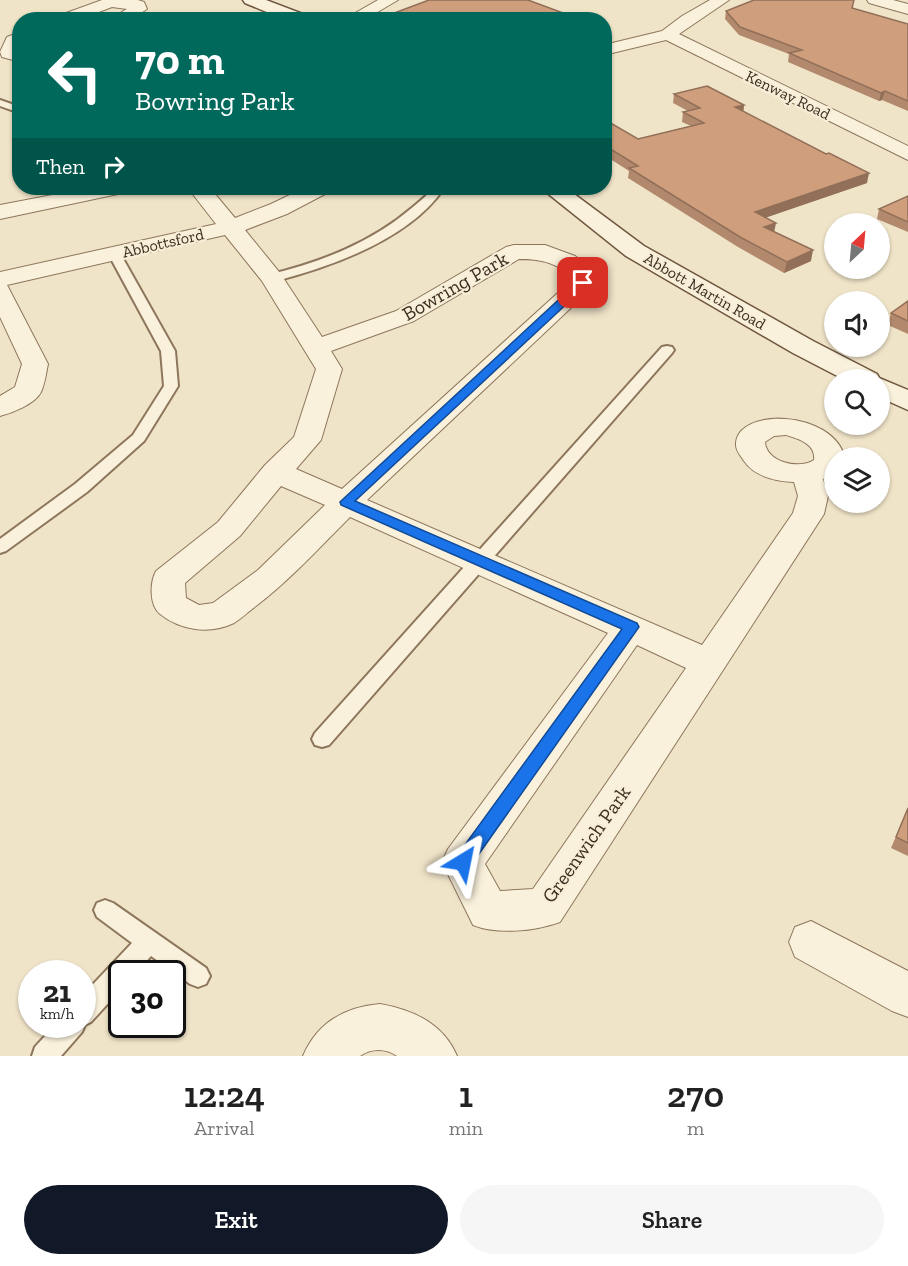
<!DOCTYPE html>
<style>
body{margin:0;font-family:"Zilla Slab",serif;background:#f6f6f6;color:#222;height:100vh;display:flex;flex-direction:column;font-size:22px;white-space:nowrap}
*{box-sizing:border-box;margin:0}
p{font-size:20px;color:#767676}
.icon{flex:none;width:33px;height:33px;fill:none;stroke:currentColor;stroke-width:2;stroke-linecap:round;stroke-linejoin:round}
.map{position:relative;height:1056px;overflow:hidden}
.sheet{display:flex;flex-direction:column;background:#fff;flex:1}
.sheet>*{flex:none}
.hud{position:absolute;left:12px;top:12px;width:600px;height:183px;border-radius:24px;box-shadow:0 2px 4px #0004;background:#00695c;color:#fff;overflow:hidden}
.needle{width:39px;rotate:26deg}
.fabs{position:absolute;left:824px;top:213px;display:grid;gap:12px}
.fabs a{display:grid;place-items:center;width:66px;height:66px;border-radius:50%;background:#fff;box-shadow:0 2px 4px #0004;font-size:30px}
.speed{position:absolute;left:18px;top:960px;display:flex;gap:12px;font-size:30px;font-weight:700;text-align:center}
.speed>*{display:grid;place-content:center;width:78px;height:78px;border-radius:50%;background:#fff;box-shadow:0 2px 4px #0004;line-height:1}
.speed small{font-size:15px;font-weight:400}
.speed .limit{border:3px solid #111;border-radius:9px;background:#fff;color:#111}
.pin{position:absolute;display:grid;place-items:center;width:51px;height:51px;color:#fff;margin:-26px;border-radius:12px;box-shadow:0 3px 9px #0006}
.me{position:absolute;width:66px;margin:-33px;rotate:35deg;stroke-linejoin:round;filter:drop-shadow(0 0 4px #0008)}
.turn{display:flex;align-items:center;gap:21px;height:126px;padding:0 24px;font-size:27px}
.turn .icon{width:78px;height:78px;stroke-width:2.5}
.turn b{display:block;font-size:42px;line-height:51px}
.then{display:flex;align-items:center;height:57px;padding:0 24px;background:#0003;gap:12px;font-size:22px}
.eta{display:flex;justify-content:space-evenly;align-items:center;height:102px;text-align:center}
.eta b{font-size:36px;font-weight:600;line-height:42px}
.primary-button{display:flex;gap:12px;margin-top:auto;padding:12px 24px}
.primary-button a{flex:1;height:69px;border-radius:36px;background:#111827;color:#fff;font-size:24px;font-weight:600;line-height:69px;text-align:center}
.primary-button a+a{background:#f6f6f6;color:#222}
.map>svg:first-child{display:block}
</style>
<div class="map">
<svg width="908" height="1056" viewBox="0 0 908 1056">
<rect width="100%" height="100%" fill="#f0e4c8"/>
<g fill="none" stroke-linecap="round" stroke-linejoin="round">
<defs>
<path id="lane" d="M 0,100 L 20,107 L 20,113 L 0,106 Z
M 69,188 L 79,188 L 85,195 L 83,197 L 75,197 Z
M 433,188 L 444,188 C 409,240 330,267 272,282 L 266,278 L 268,275 C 321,262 371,243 413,207 C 420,201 428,195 433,188 Z
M 115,251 L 121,255 L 175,351 L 178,386 L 144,441 L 87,492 L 6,551 L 0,553 L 0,539 L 75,484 L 133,435 L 164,386 L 161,351 L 109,255 Z
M 667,346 L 672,347 L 674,350 L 672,353 L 329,745 L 322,747 L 315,745 L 312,739 L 315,733 L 662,347 Z
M 105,900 L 113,903 L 206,968 L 210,976 L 206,984 L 198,987 L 190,984 L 151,956 L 135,974 L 122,974 L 122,988 L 91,1022 L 85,1025 L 82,1032 L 61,1056 L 32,1056 L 35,1047 L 56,1024 L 82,1024 L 82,996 L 132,943 L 97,917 L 94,910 L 97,903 Z"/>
<path id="street" d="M 102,0 L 138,0 L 144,2 L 147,9 L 130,20 L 108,20 L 127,9 L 112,7 L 78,20 L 53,20 L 55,17 Z
M 378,0 L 398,0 L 364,20 L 343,20 Z
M 710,0 L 729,0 L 679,34 L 908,146 L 908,160 L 666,40 L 604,55 L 604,45 L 662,31 L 682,16 Z
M 867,0 L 893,0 L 908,4 L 908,14 L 869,3 Z
M 20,32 L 18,51 L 20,62 L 2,57 L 0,52 L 7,37 Z
M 89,188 L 129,188 L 126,193 L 118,194 L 0,219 L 0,205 Z
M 188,188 L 210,188 L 235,218 L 271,204 L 304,188 L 329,188 L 327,193 L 287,214 L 245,230 L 280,273 L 322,337 L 396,311 L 506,247 L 514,245 L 545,245 L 575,256 L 595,272 L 595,283 L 592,288 L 367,500 L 702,645 L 793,513 L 798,496 L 794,482 C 776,481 755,477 744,461 C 741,456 736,451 736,445 C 735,407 833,409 845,458 L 834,458 L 834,474 L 823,479 L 828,496 L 824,514 L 560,922 C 535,931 498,935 473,925 L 442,862 L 448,849 L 608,633 L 350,517 C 319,548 290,580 256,606 C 249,611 241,619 234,623 C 209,635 180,630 160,614 C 149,605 150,582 156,571 L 218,522 L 265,465 L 294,437 L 316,369 L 262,281 L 225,235 L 7,285 L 48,364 C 46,373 45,384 41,392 C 35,404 12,413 0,416 L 0,396 L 15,387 L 22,364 L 0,317 L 0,272 L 216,224 ZM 519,259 C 540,259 553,262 571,275 L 571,281 L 342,489 L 296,469 L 321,440 L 342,369 L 331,351 L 414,321 ZM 786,435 C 799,439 816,444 814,460 C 799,470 766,462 765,442 L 774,436 ZM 281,486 L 325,505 L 258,570 L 213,603 L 199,605 L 186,598 L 185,583 L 240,536 ZM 637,645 L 686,668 L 533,889 L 500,891 L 485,864 Z
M 811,921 L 908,971 L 908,1017 L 892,1011 L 795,957 L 789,942 L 795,927 Z
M 380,1004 C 413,1010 443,1023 457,1056 L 397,1056 C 386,1048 371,1048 360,1056 L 303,1056 C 317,1023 344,1007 380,1004 Z"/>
<path id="secondary" d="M 243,0 L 266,0 L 308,16 L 310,20 L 286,20 L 245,3 Z
M 541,188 L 566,188 L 644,246 L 813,341 L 877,374 L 879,378 L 908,390 L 908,410 L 879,397 L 879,380 L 845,380 L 793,353 L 626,256 Z"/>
</defs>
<use href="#lane" stroke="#8d765c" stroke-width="4"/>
<use href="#street" stroke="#8d765c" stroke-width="2"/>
<use href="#secondary" stroke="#6f573f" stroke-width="3"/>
<use href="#lane" fill="#faf1dc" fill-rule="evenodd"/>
<use href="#street" fill="#faf1dc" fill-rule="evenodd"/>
<use href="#secondary" fill="#faf1dc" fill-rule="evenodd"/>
</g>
<path fill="#b2896c" d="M 425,0 L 528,0 L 582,20 L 397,20 L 397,12 L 428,1 Z
M 852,8 L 908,24 L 908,111 L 882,100 L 879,101 L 788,62 L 789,54 L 739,35 L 725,19 L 726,11 Z
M 674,94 L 744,105 L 743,112 L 867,183 L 766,217 L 774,232 L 811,261 L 784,273 L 738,247 L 628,178 L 629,171 L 604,155 L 604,123 L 638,139 L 691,126 L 682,122 L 683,112 L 688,111 L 673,103 Z
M 908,196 L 908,232 L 877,219 L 879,209 Z
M 908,301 L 908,334 L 888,325 L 891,313 Z
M 908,808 L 908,856 L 891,848 Z"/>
<path fill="#916f58" d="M 885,91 L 882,100 L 879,101 L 881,93 Z
M 744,105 L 743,114 L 735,107 Z
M 869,173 L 867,183 L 753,222 L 755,212 Z
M 776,223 L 774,233 L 764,227 Z
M 813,250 L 811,261 L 784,273 L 787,262 Z"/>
<path fill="#cf9f7d" stroke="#916f58" stroke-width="1.5" d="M 429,0 L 528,0 L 582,20 L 422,20 L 397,12 Z
M 754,0 L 854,0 L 852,8 L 908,24 L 908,101 L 885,91 L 881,93 L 789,53 L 802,50 L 740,27 L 726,11 Z
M 707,86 L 744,105 L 735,107 L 826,154 L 829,153 L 869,173 L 755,212 L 776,223 L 764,227 L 813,250 L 787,262 L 740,237 L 629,168 L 638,166 L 604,145 L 604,123 L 609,122 L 638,139 L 704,123 L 683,112 L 700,108 L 674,94 Z
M 908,196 L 908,222 L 879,209 Z
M 908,301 L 908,321 L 891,313 Z
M 908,808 L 908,843 L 896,837 Z"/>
<path fill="#1a73e8" stroke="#114b97" stroke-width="1.5" d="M 583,279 L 587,280 L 587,285 L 355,501 L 637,623 L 639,627 L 469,868 L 463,870 L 456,868 L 454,862 L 456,857 L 622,629 L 341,505 L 340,502 L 580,280 Z"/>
<g text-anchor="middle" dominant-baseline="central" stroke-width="4.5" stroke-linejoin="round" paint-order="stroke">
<g font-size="16" fill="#3d2e20" stroke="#f7eed8">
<text transform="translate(788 95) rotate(26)">Kenway Road</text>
<text transform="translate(163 243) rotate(-13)">Abbottsford</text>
<text transform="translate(705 291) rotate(30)">Abbott Martin Road</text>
</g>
<g font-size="20" fill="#3d2e20" stroke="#f7eed8">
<text transform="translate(455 286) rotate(-30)">Bowring Park</text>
<text transform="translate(586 844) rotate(-55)">Greenwich Park</text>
</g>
</g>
</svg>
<div class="fabs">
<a><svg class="needle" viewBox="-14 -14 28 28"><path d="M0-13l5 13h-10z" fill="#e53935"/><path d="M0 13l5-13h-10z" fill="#767676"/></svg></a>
<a><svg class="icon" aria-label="sound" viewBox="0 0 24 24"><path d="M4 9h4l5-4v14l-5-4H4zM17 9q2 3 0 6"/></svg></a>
<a><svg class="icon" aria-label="search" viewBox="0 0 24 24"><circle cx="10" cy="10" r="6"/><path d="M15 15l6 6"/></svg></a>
<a><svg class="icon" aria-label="layers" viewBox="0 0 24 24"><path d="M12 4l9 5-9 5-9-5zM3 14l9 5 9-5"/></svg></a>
</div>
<div class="speed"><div>21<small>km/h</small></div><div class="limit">30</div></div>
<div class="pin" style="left:583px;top:283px;background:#d93025"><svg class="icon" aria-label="arrive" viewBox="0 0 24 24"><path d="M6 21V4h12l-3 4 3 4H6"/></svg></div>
<svg class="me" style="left:463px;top:862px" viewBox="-20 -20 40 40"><path d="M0-17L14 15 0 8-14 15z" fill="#1a73e8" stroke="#fff" stroke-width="4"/></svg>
<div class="hud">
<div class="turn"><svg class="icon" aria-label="left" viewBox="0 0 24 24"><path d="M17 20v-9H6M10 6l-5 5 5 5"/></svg><div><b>70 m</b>Bowring Park</div></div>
<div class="then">Then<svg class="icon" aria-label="right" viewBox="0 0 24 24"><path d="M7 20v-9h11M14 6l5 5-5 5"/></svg></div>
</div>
</div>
<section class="sheet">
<div class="eta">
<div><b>12:24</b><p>Arrival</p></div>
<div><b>1</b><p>min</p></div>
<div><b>270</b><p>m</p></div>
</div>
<div class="primary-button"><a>Exit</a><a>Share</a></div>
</section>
